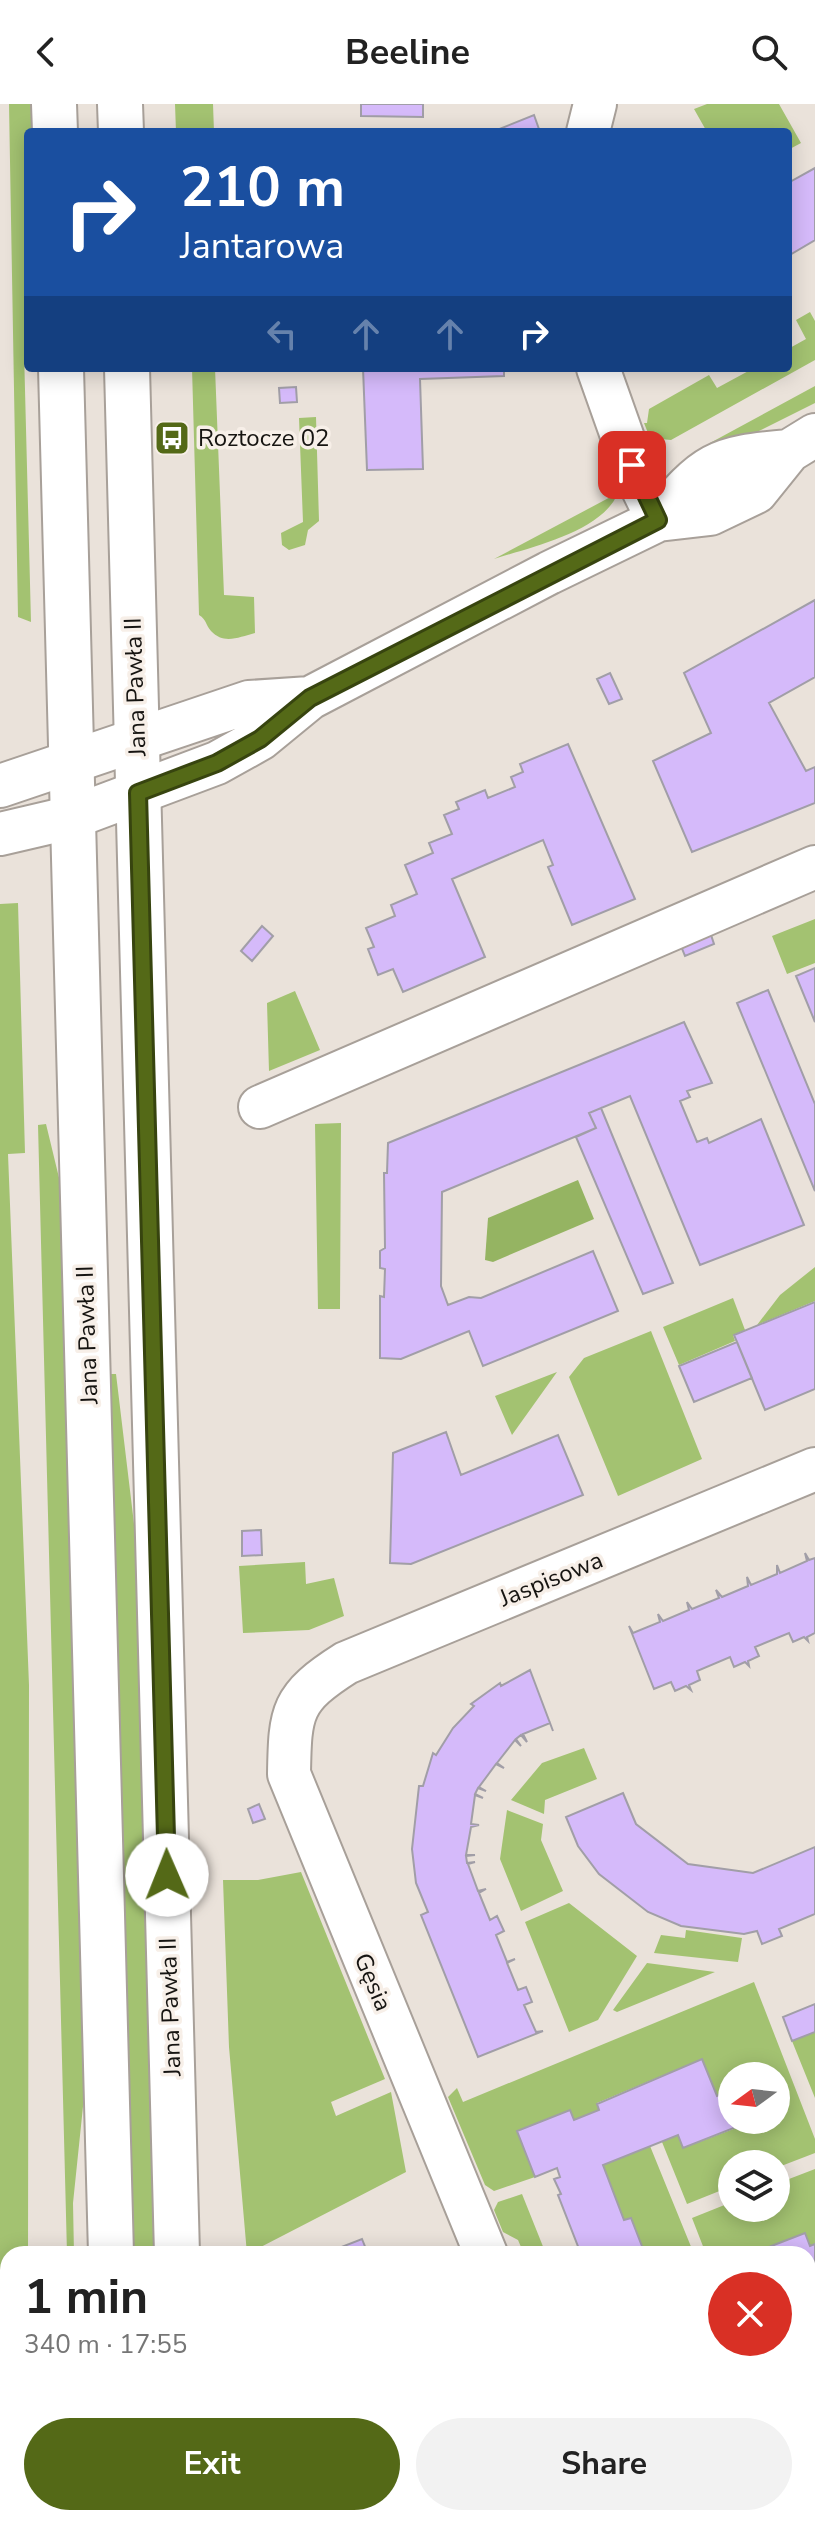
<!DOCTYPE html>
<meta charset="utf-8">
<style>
body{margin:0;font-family:"Nunito Sans",sans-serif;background:#f2f2f2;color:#222;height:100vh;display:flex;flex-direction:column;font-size:30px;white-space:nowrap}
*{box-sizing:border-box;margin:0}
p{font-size:26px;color:#767676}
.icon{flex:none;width:44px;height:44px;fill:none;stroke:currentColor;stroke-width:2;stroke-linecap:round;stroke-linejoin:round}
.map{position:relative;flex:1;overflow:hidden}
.sheet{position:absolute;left:0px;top:2142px;width:816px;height:280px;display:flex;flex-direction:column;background:#fff;border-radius:24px 24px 0 0;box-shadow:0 4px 20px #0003}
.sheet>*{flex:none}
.hud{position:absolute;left:24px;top:24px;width:768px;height:244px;border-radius:8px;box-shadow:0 4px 20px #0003;background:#1a4fa0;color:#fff;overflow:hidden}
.needle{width:52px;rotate:255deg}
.fabs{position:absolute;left:718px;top:1958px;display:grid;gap:16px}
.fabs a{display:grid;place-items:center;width:72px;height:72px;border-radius:50%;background:#fff;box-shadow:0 4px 20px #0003;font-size:40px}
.pin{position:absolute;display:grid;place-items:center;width:68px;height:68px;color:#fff;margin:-34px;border-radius:16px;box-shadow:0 4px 12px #0006}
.me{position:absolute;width:88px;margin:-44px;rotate:359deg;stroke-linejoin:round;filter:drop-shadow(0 0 6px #0008)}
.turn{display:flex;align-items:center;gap:28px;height:168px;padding:0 24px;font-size:36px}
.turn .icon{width:104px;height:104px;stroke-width:2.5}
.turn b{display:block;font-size:56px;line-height:68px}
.lanes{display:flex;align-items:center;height:76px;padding:0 24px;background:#0003;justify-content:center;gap:40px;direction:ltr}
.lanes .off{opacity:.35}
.round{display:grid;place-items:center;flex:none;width:84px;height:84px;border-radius:42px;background:#f2f2f2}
.head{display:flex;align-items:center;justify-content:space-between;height:136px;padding:0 24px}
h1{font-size:48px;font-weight:700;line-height:60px}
.action{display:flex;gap:16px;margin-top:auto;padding:16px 24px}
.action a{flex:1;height:92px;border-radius:48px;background:#546917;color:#fff;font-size:32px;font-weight:700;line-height:92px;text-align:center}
.action a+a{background:#f2f2f2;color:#222}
header{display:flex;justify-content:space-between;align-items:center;height:104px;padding:0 24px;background:#fff;font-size:36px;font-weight:700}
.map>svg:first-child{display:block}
</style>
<header><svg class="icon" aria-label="back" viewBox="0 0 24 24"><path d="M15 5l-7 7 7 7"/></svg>Beeline<svg class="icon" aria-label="search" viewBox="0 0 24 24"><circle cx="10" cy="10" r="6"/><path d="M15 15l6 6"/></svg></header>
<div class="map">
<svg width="815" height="2422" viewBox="0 0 815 2422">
<rect width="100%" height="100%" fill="#eae2da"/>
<path fill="#a3c271" d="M 9,0 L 34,0 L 35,28 L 28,28 L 24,247 L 31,518 L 18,513 Z
M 175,0 L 213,0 L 214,28 L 176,28 Z
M 707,0 L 779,0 L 801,39 L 788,46 L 788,28 L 707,28 L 694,5 Z
M 810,208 L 815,217 L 815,256 L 671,336 L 650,334 L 644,319 L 647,319 L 649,305 L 709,271 L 717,284 L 754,264 L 788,264 L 788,245 L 806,235 L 796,216 Z
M 192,264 L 215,264 L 224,491 L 254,493 L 255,529 C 239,533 224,541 211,527 C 205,520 207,516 199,511 Z
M 815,282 L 815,299 L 715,349 L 710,339 Z
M 316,313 L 319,417 L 308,426 L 305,441 L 289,446 L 282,441 L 281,429 L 303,418 L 299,314 Z
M 618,389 C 602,428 531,443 494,455 Z
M 18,799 L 25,1049 L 8,1050 L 29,1581 L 28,2150 L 8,2150 L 8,2414 L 47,2414 L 47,2422 L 0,2422 L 0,800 Z
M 815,815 L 815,859 L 787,870 L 772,832 Z
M 295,887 L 320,946 L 269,967 L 267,899 Z
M 341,1019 L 340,1205 L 318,1205 L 315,1020 Z
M 46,1020 L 61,1082 L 87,1964 L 73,2099 L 74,2150 L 67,2150 L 38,1021 Z
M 815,1163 L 815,1197 L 757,1221 L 780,1191 Z
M 733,1194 L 745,1226 L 733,1231 L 735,1237 L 679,1261 L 663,1223 Z
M 651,1227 L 702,1355 L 618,1392 L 569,1273 L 584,1254 Z
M 557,1268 L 512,1331 L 495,1292 Z
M 108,1270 L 116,1270 L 135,1428 L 156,2150 L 129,2150 Z
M 305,1458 L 306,1480 L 334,1474 L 344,1512 L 309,1526 L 243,1529 L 239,1462 Z
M 584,1644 L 597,1675 L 545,1696 L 544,1710 L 511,1696 L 542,1659 Z
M 507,1706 L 543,1720 L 541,1736 L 563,1787 L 521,1807 L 500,1755 Z
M 301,1768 L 385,1975 L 331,1998 L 336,2012 L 391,1988 L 406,2068 L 247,2150 L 229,1943 L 223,1776 L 258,1776 Z
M 569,1799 L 637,1852 L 598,1916 L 569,1928 L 525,1818 Z
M 686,1826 L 742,1834 L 738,1858 L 654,1849 L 661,1831 L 685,1834 Z
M 647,1859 L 715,1868 L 617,1908 L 613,1906 Z
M 754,1878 L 815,2035 L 815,2049 L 776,2064 L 776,2060 L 732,2060 L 732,2082 L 687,2100 L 662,2038 L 678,2031 L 683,2044 L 744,2021 L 743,2016 L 776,2016 L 776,1972 L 732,1972 L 732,1989 L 717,1992 L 702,1955 L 597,1999 L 599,2006 L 574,2016 L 570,2006 L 517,2027 L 535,2073 L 494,2087 L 485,2081 L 448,1993 L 457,1984 L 463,1998 Z
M 815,1928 L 815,1994 L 792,1937 Z
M 650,2042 L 694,2150 L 645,2150 L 631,2114 L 624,2116 L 603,2061 Z
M 815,2065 L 815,2140 L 810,2142 L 804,2129 L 757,2150 L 706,2150 L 692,2114 L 732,2098 L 732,2104 L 776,2104 L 776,2080 Z
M 522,2090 L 546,2150 L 524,2150 L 518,2136 L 503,2128 L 494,2106 L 498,2098 Z"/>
<path fill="#95b462" d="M 578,1076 L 594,1115 L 493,1158 L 485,1156 L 488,1114 Z"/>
<path fill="#d5bafa" stroke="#a19ea7" stroke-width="2" d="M 361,0 L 423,0 L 423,13 L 361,12 Z
M 534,11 L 540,28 L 492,28 Z
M 815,64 L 815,136 L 788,152 L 788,79 Z
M 363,264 L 504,264 L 504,272 L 420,275 L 423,365 L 367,366 Z
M 296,283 L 297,298 L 280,299 L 279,284 Z
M 815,496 L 815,573 L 769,599 L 806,667 L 815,663 L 815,699 L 692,748 L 653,657 L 711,629 L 684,569 Z
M 610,569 L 622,595 L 609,600 L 597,575 Z
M 568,640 L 635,795 L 572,821 L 548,763 L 553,761 L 543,736 L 452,775 L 485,853 L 403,888 L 393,865 L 378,871 L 368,845 L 374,843 L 366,824 L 395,812 L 391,801 L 417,790 L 405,761 L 433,749 L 429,739 L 452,730 L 444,711 L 459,705 L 456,698 L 485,686 L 488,694 L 515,683 L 511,673 L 523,668 L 520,660 Z
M 262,822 L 273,832 L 252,857 L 241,847 Z
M 709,825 L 714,840 L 685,852 L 679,837 Z
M 815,864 L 815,918 L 796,872 Z
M 768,886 L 815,1000 L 815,1087 L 737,899 Z
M 684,918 L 712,979 L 687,987 L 690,993 L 680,997 L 697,1038 L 707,1034 L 709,1039 L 761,1015 L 804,1121 L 700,1161 L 630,992 L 589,1009 L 596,1024 L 442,1088 L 441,1182 L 448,1201 L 469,1193 L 481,1194 L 593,1147 L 618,1207 L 483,1262 L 469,1227 L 401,1255 L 380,1254 L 380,1192 L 384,1193 L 385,1165 L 380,1164 L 380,1147 L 385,1144 L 384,1069 L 387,1069 L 388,1039 Z
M 601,1004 L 673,1179 L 643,1190 L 576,1033 L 596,1024 L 589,1009 Z
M 815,1198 L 815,1285 L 765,1306 L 734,1231 Z
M 737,1238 L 752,1274 L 694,1298 L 679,1262 Z
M 446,1328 L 461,1371 L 558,1331 L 583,1391 L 411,1460 L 390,1459 L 393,1349 Z
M 261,1426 L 262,1451 L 242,1452 L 242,1427 Z
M 805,1449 L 809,1456 L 815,1454 L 815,1529 L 807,1533 L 808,1537 L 804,1533 L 793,1538 L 789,1529 L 755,1543 L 759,1552 L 748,1557 L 749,1562 L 745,1558 L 734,1563 L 730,1553 L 697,1567 L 700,1576 L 689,1581 L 691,1586 L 686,1582 L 675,1587 L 671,1578 L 654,1585 L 629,1522 L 633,1529 L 660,1518 L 658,1510 L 663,1517 L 689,1506 L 687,1498 L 692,1505 L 719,1494 L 716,1486 L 722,1493 L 748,1482 L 747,1473 L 751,1481 L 777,1470 L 777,1461 L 780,1469 L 807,1457 Z
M 530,1566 L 553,1627 L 550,1619 L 523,1630 L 527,1638 L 521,1631 L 516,1635 L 521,1642 L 515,1636 L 497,1659 L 504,1664 L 496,1660 L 479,1683 L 486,1687 L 478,1684 L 475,1690 L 483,1694 L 475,1691 L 471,1720 L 479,1721 L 471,1723 L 466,1751 L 475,1751 L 466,1752 L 467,1759 L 475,1758 L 468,1760 L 478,1787 L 486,1785 L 479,1789 L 490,1816 L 497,1812 L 504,1827 L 496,1831 L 507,1858 L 515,1855 L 507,1859 L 518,1886 L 526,1883 L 532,1898 L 524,1901 L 536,1928 L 543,1927 L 478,1953 L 421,1811 L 428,1808 L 416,1779 L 412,1745 L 419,1682 L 423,1682 L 433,1649 L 436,1651 L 453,1624 L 474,1602 L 471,1600 L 500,1579 L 501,1582 Z
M 623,1689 L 636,1720 L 688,1760 L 753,1769 L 815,1743 L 815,1810 L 779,1825 L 782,1832 L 762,1840 L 757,1827 L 744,1830 L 681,1822 L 648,1808 L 599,1770 L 578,1742 L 566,1713 Z
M 259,1700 L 265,1715 L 253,1719 L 248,1705 Z
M 815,1900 L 815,1928 L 792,1937 L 783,1913 Z
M 702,1955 L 717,1992 L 731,1986 L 732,2016 L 743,2016 L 744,2020 L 683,2044 L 678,2031 L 603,2061 L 624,2116 L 631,2114 L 645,2150 L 581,2150 L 558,2091 L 561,2090 L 554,2075 L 560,2073 L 557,2064 L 535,2073 L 517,2027 L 570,2006 L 574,2016 L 599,2006 L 597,2000 Z
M 805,2129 L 810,2142 L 815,2140 L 815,2196 L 808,2199 L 808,2150 L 756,2148 Z
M 362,2135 L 368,2150 L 332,2150 L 331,2147 Z
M 815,2294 L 815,2391 L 808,2394 L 808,2296 Z
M 503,2414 L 521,2414 L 524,2422 L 484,2422 Z"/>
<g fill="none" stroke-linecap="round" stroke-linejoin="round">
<defs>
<path id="minor" d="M 588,28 L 595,0
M 598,264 L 636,371 L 658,416
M 658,416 C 706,359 714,353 789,347
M 0,682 L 249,598 L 310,594
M 0,730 L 73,713 L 217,659 L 260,635 L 310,594 L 549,469 L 658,416 L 710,410 L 756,388 L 789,347 L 815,331
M 260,1003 L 815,763
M 486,2150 L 289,1670 C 290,1607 291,1594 346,1559 L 815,1365
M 593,2414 L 596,2422"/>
<path id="major" d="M 54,0 L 55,28
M 120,0 L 121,28
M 61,264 L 111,2150
M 127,264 L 177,2150
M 118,2414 L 118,2422
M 184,2414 L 184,2422"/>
</defs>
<use href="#minor" stroke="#a8a099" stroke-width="46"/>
<use href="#major" stroke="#a8a099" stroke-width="48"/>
<use href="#minor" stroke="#fff" stroke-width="42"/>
<use href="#major" stroke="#fff" stroke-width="44"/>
</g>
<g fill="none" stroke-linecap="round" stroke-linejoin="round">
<defs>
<path id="route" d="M 167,1771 L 138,689 L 217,659 L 260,635 L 310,594 L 658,416 L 632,361"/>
</defs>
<use href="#route" stroke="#37440f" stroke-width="20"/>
<use href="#route" stroke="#546917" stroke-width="14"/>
</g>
<defs>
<symbol id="bus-square" viewBox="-11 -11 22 22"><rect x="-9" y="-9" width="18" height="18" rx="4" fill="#546917" stroke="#f7efe8"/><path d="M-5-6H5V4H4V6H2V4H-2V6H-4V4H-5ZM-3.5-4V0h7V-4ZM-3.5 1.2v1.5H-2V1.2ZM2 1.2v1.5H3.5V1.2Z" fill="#fff"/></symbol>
</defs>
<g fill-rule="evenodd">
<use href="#bus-square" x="152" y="314" width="40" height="40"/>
</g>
<g text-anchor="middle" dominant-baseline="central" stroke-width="7" stroke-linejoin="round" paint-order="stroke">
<g font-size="24" fill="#161411" stroke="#f7efe8" text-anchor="start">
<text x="198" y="334">Roztocze 02</text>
</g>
<g font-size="24" fill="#161411" stroke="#f7efe8">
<text transform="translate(135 583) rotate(-92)">Jana Pawła II</text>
<text transform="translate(87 1231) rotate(-92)">Jana Pawła II</text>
<text transform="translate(551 1475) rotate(-22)">Jaspisowa</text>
<text transform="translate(373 1878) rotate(67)">Gęsia</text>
<text transform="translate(170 1903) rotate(-92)">Jana Pawła II</text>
</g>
</g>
</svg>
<div class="fabs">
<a><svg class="needle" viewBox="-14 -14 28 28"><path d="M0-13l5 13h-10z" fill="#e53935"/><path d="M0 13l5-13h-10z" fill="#767676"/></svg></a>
<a><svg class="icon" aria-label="layers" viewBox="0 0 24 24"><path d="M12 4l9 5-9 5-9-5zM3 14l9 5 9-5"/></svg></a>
</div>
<div class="pin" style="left:632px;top:361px;background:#d93025"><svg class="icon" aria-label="arrive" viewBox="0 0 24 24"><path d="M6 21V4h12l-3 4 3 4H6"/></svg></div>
<svg class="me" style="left:167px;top:1771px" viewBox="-20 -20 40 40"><circle r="19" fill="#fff"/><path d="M0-13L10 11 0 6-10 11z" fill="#546917"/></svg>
<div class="hud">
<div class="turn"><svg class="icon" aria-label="right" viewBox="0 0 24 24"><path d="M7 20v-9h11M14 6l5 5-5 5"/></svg><div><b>210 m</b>Jantarowa</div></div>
<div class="lanes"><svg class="icon off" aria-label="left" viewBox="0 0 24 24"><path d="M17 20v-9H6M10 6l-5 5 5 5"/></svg><svg class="icon off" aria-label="ahead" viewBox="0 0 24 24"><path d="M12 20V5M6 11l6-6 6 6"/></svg><svg class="icon off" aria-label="ahead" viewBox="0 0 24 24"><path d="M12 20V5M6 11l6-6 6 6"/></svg><svg class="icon" aria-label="right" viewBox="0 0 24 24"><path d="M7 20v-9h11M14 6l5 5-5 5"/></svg></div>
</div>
<section class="sheet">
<div class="head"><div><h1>1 min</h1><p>340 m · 17:55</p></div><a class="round" style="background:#d93025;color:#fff"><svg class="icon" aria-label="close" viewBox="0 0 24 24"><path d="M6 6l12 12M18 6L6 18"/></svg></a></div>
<div class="action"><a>Exit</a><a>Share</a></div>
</section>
</div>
